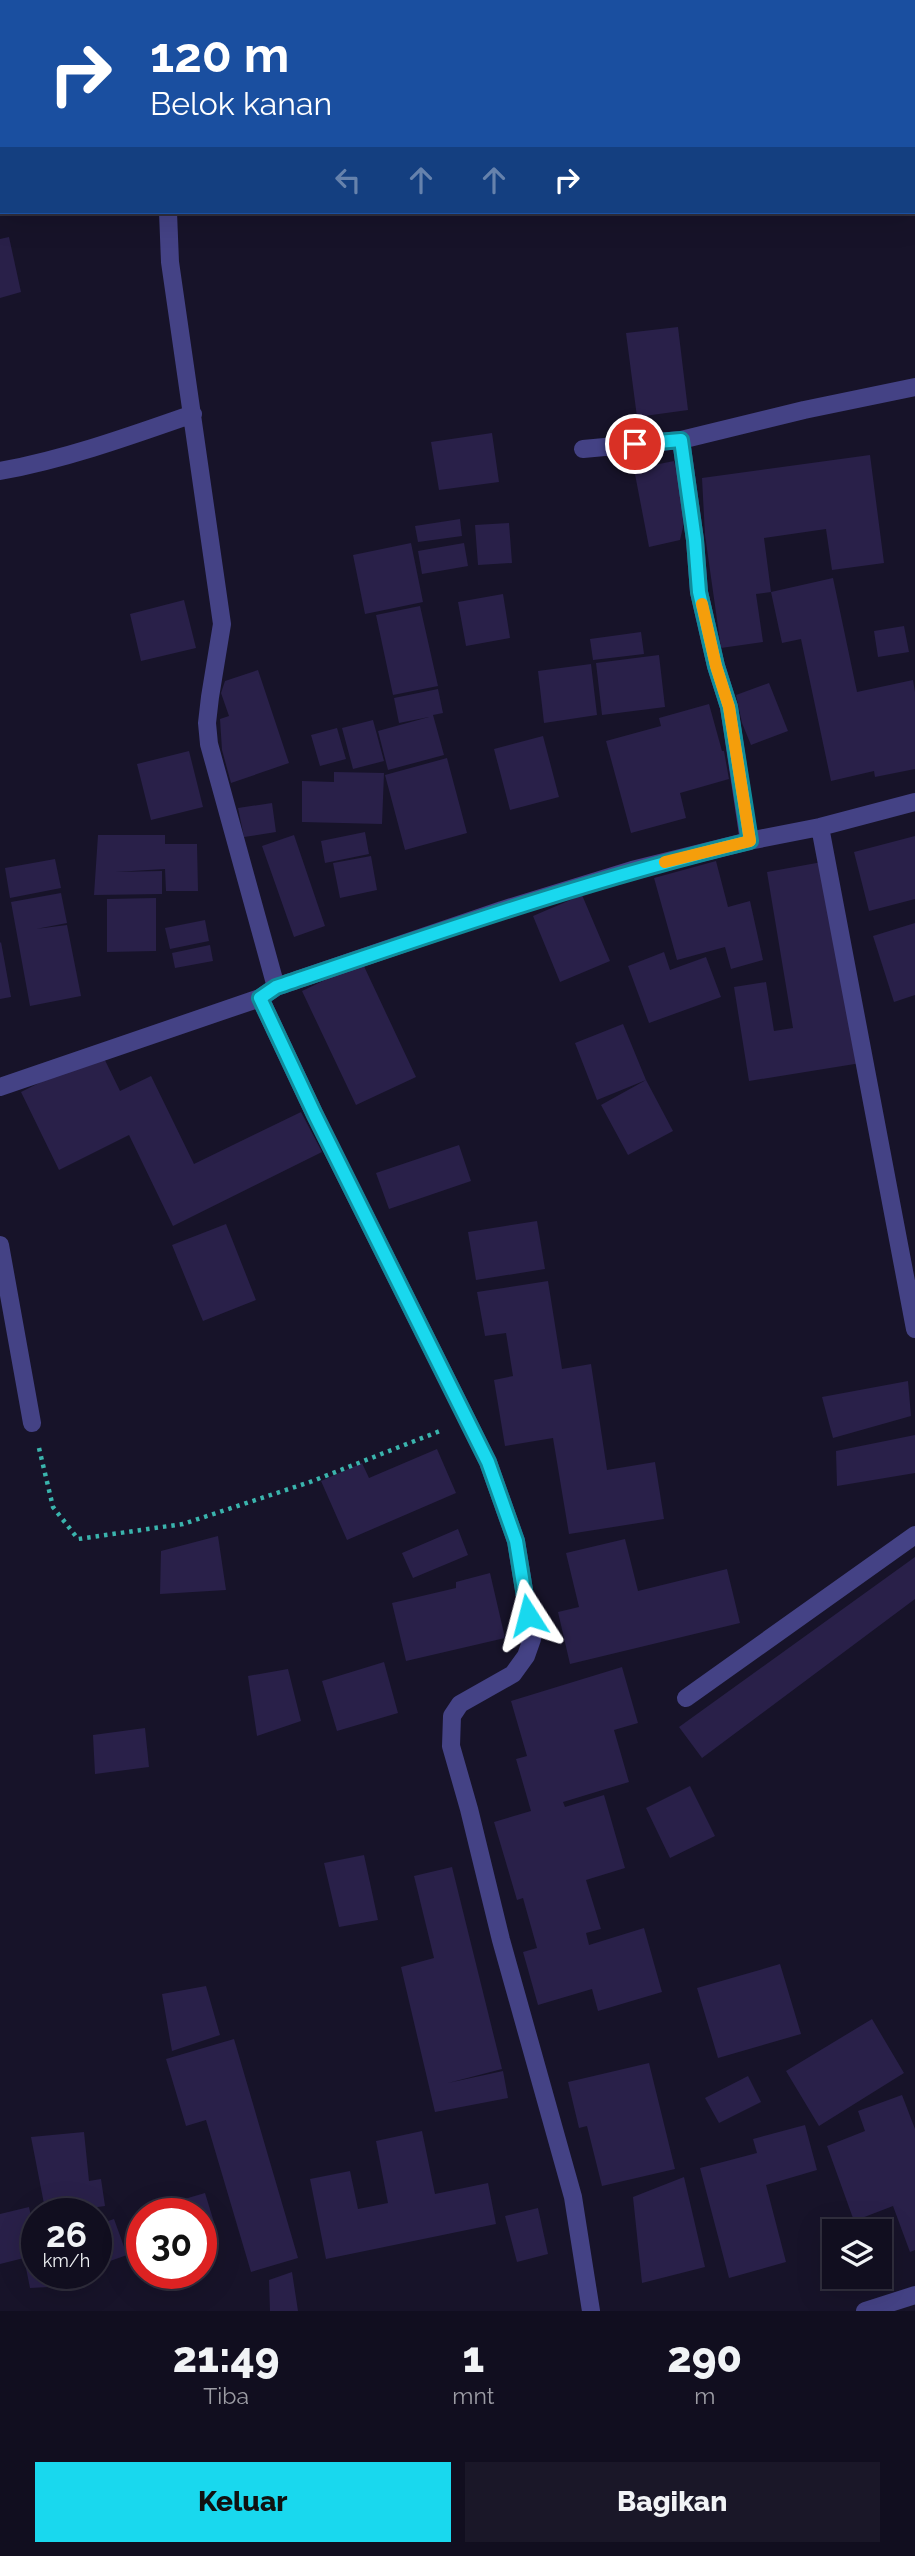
<!DOCTYPE html>
<html lang="id">
<style>
body{margin:0;font-family:Raleway,sans-serif;background:#1a1728;color:#f1f3f6;height:100vh;display:flex;flex-direction:column;font-size:26px;white-space:nowrap}
*{box-sizing:border-box;margin:0}
p{font-size:23px;color:#9c9ca4}
.icon{flex:none;width:38px;height:38px;fill:none;stroke:currentColor;stroke-width:2;stroke-linecap:round;stroke-linejoin:round}
.map{position:relative;height:2311px;overflow:hidden}
.drawer{display:flex;flex-direction:column;background:#110e1f;flex:1}
.drawer>*{flex:none}
.guide{position:absolute;left:0px;top:0px;width:915px;height:214px;box-shadow:0 7px 28px #0002,0 0 0 2px #302e3d;background:#1a4fa0;color:#fff;overflow:hidden}
.tools{position:absolute;left:822px;top:2219px;display:grid;gap:14px}
.tools a{display:grid;place-items:center;width:70px;height:70px;border-radius:0px;background:#110e1f;box-shadow:0 7px 28px #0002,0 0 0 2px #302e3d;font-size:35px}
.speed{position:absolute;left:21px;top:2198px;display:flex;gap:14px;font-size:35px;font-weight:700;text-align:center}
.speed>*{display:grid;place-content:center;width:91px;height:91px;border-radius:50%;background:#110e1f;box-shadow:0 7px 28px #0002,0 0 0 2px #302e3d;line-height:1}
.speed small{font-size:18px;font-weight:400}
.speed .limit{border:10px solid #d22;background:#fff;color:#111}
.pin{position:absolute;display:grid;place-items:center;width:60px;height:60px;color:#fff;margin:-30px;border:4px solid #fff;border-radius:50%;box-shadow:0 2px 7px #0007}
.me{position:absolute;width:77px;margin:-38px;rotate:351deg;stroke-linejoin:round;filter:drop-shadow(0 0 5px #0008)}
.turn{display:flex;align-items:center;gap:24px;height:147px;padding:0 35px;font-size:32px}
.turn .icon{width:91px;height:91px;stroke-width:2.5}
.turn b{display:block;font-size:49px;line-height:60px}
.lanes{display:flex;align-items:center;height:66px;padding:0 35px;background:#0003;justify-content:center;gap:35px;direction:ltr}
.lanes .off{opacity:.35}
.eta{display:flex;justify-content:space-evenly;align-items:center;height:119px;text-align:center}
.eta b{font-size:42px;font-weight:800;line-height:49px}
.action{display:flex;gap:14px;margin-top:auto;padding:14px 35px}
.action a{flex:1;height:80px;border-radius:0px;background:#19d8ee;color:#111;font-size:28px;font-weight:800;line-height:80px;text-align:center}
.action a+a{background:#1a1728;color:#f1f3f6}
.map>svg:first-child{display:block}
</style>
<div class="map">
<svg width="915" height="2311" viewBox="0 0 915 2311">
<rect width="100%" height="100%" fill="#171329"/>
<path fill="#292049" d="M 9,237 L 21,292 L 0,298 L 0,239 Z
M 678,327 L 688,410 L 637,417 L 626,333 Z
M 492,433 L 499,482 L 439,490 L 431,442 Z
M 870,455 L 884,563 L 832,570 L 826,529 L 764,538 L 771,592 L 756,594 L 763,642 L 721,648 L 705,535 L 702,478 Z
M 674,461 L 682,496 L 683,527 L 680,540 L 649,547 L 634,469 Z
M 460,519 L 462,536 L 418,542 L 415,526 Z
M 509,523 L 512,563 L 478,565 L 475,525 Z
M 411,543 L 423,602 L 365,614 L 353,555 Z
M 464,543 L 468,566 L 422,574 L 418,551 Z
M 833,578 L 857,692 L 913,680 L 915,692 L 915,769 L 875,777 L 874,771 L 831,781 L 801,639 L 782,643 L 771,592 Z
M 503,594 L 510,638 L 466,646 L 458,602 Z
M 184,600 L 196,648 L 141,661 L 130,614 Z
M 420,606 L 438,686 L 393,695 L 376,615 Z
M 904,626 L 909,652 L 878,657 L 874,631 Z
M 641,632 L 644,654 L 593,660 L 590,639 Z
M 659,655 L 665,707 L 602,715 L 596,663 Z
M 591,664 L 597,715 L 544,723 L 538,671 Z
M 258,670 L 289,763 L 231,783 L 222,750 L 220,719 L 229,716 L 221,693 L 225,681 Z
M 769,683 L 788,731 L 751,745 L 742,723 L 736,695 Z
M 438,689 L 443,713 L 433,715 L 444,755 L 388,770 L 378,731 L 429,717 L 399,723 L 394,698 Z
M 709,704 L 722,751 L 724,751 L 729,779 L 680,793 L 686,818 L 631,833 L 606,741 L 661,726 L 659,718 Z
M 373,720 L 384,761 L 353,769 L 342,728 Z
M 337,728 L 346,759 L 320,766 L 311,735 Z
M 543,736 L 559,797 L 510,810 L 494,749 Z
M 189,751 L 203,807 L 151,820 L 137,764 Z
M 447,758 L 467,833 L 405,850 L 385,775 Z
M 334,772 L 384,773 L 382,824 L 302,822 L 302,781 L 334,782 Z
M 272,803 L 276,832 L 244,837 L 238,808 Z
M 365,832 L 369,854 L 325,863 L 321,841 Z
M 98,835 L 165,835 L 165,844 L 197,844 L 198,891 L 166,891 L 165,869 L 115,872 L 162,871 L 162,894 L 94,895 Z
M 294,835 L 325,926 L 294,937 L 262,846 Z
M 915,836 L 915,899 L 869,911 L 854,852 Z
M 371,856 L 377,890 L 340,898 L 333,863 Z
M 55,859 L 61,888 L 10,898 L 5,868 Z
M 833,860 L 867,1062 L 749,1081 L 734,987 L 766,982 L 774,1031 L 793,1028 L 767,872 Z
M 716,861 L 728,907 L 750,901 L 763,960 L 731,969 L 725,947 L 677,960 L 654,878 Z
M 61,893 L 67,923 L 36,929 L 67,925 L 81,996 L 30,1006 L 11,902 Z
M 582,895 L 610,961 L 560,982 L 533,916 Z
M 156,898 L 156,951 L 107,952 L 107,899 Z
M 205,920 L 209,941 L 170,949 L 165,928 Z
M 915,923 L 915,995 L 894,1002 L 873,936 Z
M 1,942 L 11,997 L 0,999 L 0,943 Z
M 210,945 L 213,961 L 175,968 L 172,953 Z
M 664,952 L 670,970 L 706,957 L 721,997 L 649,1023 L 628,966 Z
M 362,962 L 416,1077 L 356,1105 L 302,991 Z
M 623,1024 L 646,1080 L 673,1131 L 628,1155 L 601,1105 L 646,1080 L 597,1100 L 575,1043 Z
M 101,1052 L 120,1091 L 151,1076 L 194,1164 L 301,1112 L 322,1152 L 173,1226 L 129,1135 L 59,1170 L 21,1092 Z
M 459,1145 L 471,1181 L 389,1209 L 376,1173 Z
M 537,1221 L 545,1269 L 476,1280 L 468,1232 Z
M 226,1224 L 256,1300 L 203,1321 L 172,1245 Z
M 548,1281 L 562,1369 L 591,1364 L 607,1470 L 655,1462 L 664,1519 L 569,1534 L 553,1438 L 505,1446 L 494,1380 L 513,1376 L 506,1333 L 485,1336 L 477,1292 Z
M 908,1381 L 911,1416 L 833,1438 L 822,1397 Z
M 915,1435 L 915,1473 L 837,1486 L 836,1451 Z
M 437,1449 L 456,1493 L 347,1540 L 321,1481 L 362,1463 L 369,1478 Z
M 458,1529 L 468,1555 L 413,1578 L 402,1553 Z
M 218,1536 L 226,1590 L 160,1594 L 161,1551 Z
M 625,1539 L 638,1591 L 727,1569 L 740,1623 L 570,1664 L 558,1612 L 579,1607 L 566,1553 Z
M 915,1557 L 915,1599 L 702,1758 L 679,1727 Z
M 490,1573 L 505,1638 L 406,1661 L 392,1603 L 456,1588 L 456,1582 Z
M 384,1662 L 398,1713 L 337,1731 L 322,1681 Z
M 622,1667 L 638,1723 L 614,1730 L 629,1782 L 563,1802 L 565,1807 L 604,1795 L 625,1868 L 586,1880 L 601,1929 L 586,1933 L 589,1945 L 644,1928 L 662,1992 L 598,2011 L 592,1989 L 538,2005 L 523,1952 L 537,1948 L 523,1898 L 517,1900 L 494,1822 L 531,1811 L 516,1759 L 527,1756 L 511,1701 Z
M 288,1669 L 301,1721 L 257,1736 L 248,1676 Z
M 145,1728 L 149,1767 L 95,1774 L 93,1735 Z
M 690,1786 L 715,1836 L 670,1858 L 646,1808 Z
M 364,1855 L 378,1920 L 339,1927 L 324,1863 Z
M 452,1867 L 502,2069 L 448,2083 L 503,2071 L 508,2098 L 435,2112 L 401,1967 L 434,1958 L 414,1876 Z
M 780,1964 L 801,2034 L 718,2058 L 697,1988 Z
M 206,1986 L 220,2035 L 172,2051 L 162,1994 Z
M 872,2019 L 904,2073 L 819,2126 L 786,2071 Z
M 234,2039 L 298,2258 L 251,2272 L 206,2120 L 186,2126 L 166,2059 Z
M 649,2063 L 675,2169 L 602,2186 L 587,2126 L 579,2128 L 568,2082 Z
M 748,2076 L 761,2102 L 719,2123 L 705,2098 Z
M 902,2095 L 915,2129 L 915,2250 L 910,2252 L 893,2206 L 854,2221 L 827,2146 L 865,2131 L 858,2111 Z
M 805,2125 L 817,2170 L 766,2185 L 786,2262 L 729,2278 L 700,2168 L 757,2153 L 753,2139 Z
M 422,2131 L 435,2194 L 488,2183 L 496,2224 L 326,2259 L 310,2179 L 350,2171 L 358,2209 L 388,2203 L 376,2141 Z
M 84,2132 L 89,2181 L 101,2179 L 105,2206 L 46,2214 L 31,2137 Z
M 684,2177 L 705,2267 L 642,2283 L 633,2197 Z
M 205,2193 L 217,2232 L 201,2236 L 201,2214 L 148,2214 L 147,2210 Z
M 29,2207 L 37,2244 L 37,2256 L 24,2258 L 37,2258 L 37,2273 L 48,2273 L 49,2287 L 30,2288 L 24,2258 L 0,2264 L 0,2214 Z
M 538,2208 L 548,2254 L 517,2262 L 505,2216 Z
M 114,2219 L 127,2255 L 96,2266 L 96,2225 Z
M 292,2272 L 298,2311 L 270,2311 L 269,2280 Z"/>
<g fill="none" stroke-linecap="round" stroke-linejoin="round">
<path stroke="#3ab4ad" stroke-width="4.5" stroke-dasharray="3.5 5" stroke-linecap="butt" d="M 39,1448 L 53,1507 L 78,1539 L 183,1524 L 310,1482 L 440,1431"/>
<path stroke="#444285" stroke-width="18" d="M 157,0 L 157,2
M 76,2 L 83,0
M 0,16 L 2,16
M 168,212 L 170,262 L 222,624 L 210,697 L 207,723 L 209,744 L 276,987
M 681,440 L 695,540 L 699,592 L 716,666 L 729,707 L 749,841
M 583,449 L 681,440 L 804,410 L 915,387
M 0,471 C 66,459 130,436 193,414
M 820,827 L 915,1329
M 260,998 L 315,1115 L 488,1462 L 516,1541 L 532,1639 L 526,1656 L 513,1674 L 460,1704 L 452,1716 L 451,1746 L 469,1809 L 501,1940 L 573,2197 L 591,2311
M 0,1087 L 260,998 L 276,987 L 502,910 L 632,870 L 749,841 L 820,827 L 915,802
M 0,1245 L 32,1423
M 686,1698 L 915,1535
M 865,2311 L 915,2295"/>
</g>
<g fill="none" stroke-linecap="round" stroke-linejoin="round">
<defs>
<path id="route" d="M 528,1615 L 516,1541 L 488,1462 L 315,1115 L 260,998 L 276,987 C 433,934 588,880 750,841 L 729,707 L 716,666 L 699,592 L 695,540 L 681,440 L 635,444"/>
</defs>
<use href="#route" stroke="#108c9b" stroke-width="18"/>
<use href="#route" stroke="#19d8ee" stroke-width="12"/>
<path stroke="#f59e0b" stroke-width="12" d="M 665,862 L 750,841 L 729,707 L 716,666 L 702,604"/>
</g>
</svg>
<div class="tools">
<a><svg class="icon" aria-label="layers" viewBox="0 0 24 24"><path d="M12 4l9 5-9 5-9-5zM3 14l9 5 9-5"/></svg></a>
</div>
<div class="speed"><div>26<small>km/h</small></div><div class="limit">30</div></div>
<div class="pin" style="left:635px;top:444px;background:#d93025"><svg class="icon" aria-label="arrive" viewBox="0 0 24 24"><path d="M6 21V4h12l-3 4 3 4H6"/></svg></div>
<svg class="me" style="left:528px;top:1615px" viewBox="-20 -20 40 40"><path d="M0-17L14 15 0 8-14 15z" fill="#19d8ee" stroke="#fff" stroke-width="4"/></svg>
<div class="guide">
<div class="turn"><svg class="icon" aria-label="right" viewBox="0 0 24 24"><path d="M7 20v-9h11M14 6l5 5-5 5"/></svg><div><b>120 m</b>Belok kanan</div></div>
<div class="lanes"><svg class="icon off" aria-label="left" viewBox="0 0 24 24"><path d="M17 20v-9H6M10 6l-5 5 5 5"/></svg><svg class="icon off" aria-label="ahead" viewBox="0 0 24 24"><path d="M12 20V5M6 11l6-6 6 6"/></svg><svg class="icon off" aria-label="ahead" viewBox="0 0 24 24"><path d="M12 20V5M6 11l6-6 6 6"/></svg><svg class="icon" aria-label="right" viewBox="0 0 24 24"><path d="M7 20v-9h11M14 6l5 5-5 5"/></svg></div>
</div>
</div>
<section class="drawer">
<div class="eta">
<div><b>21:49</b><p>Tiba</p></div>
<div><b>1</b><p>mnt</p></div>
<div><b>290</b><p>m</p></div>
</div>
<div class="action"><a>Keluar</a><a>Bagikan</a></div>
</section>
